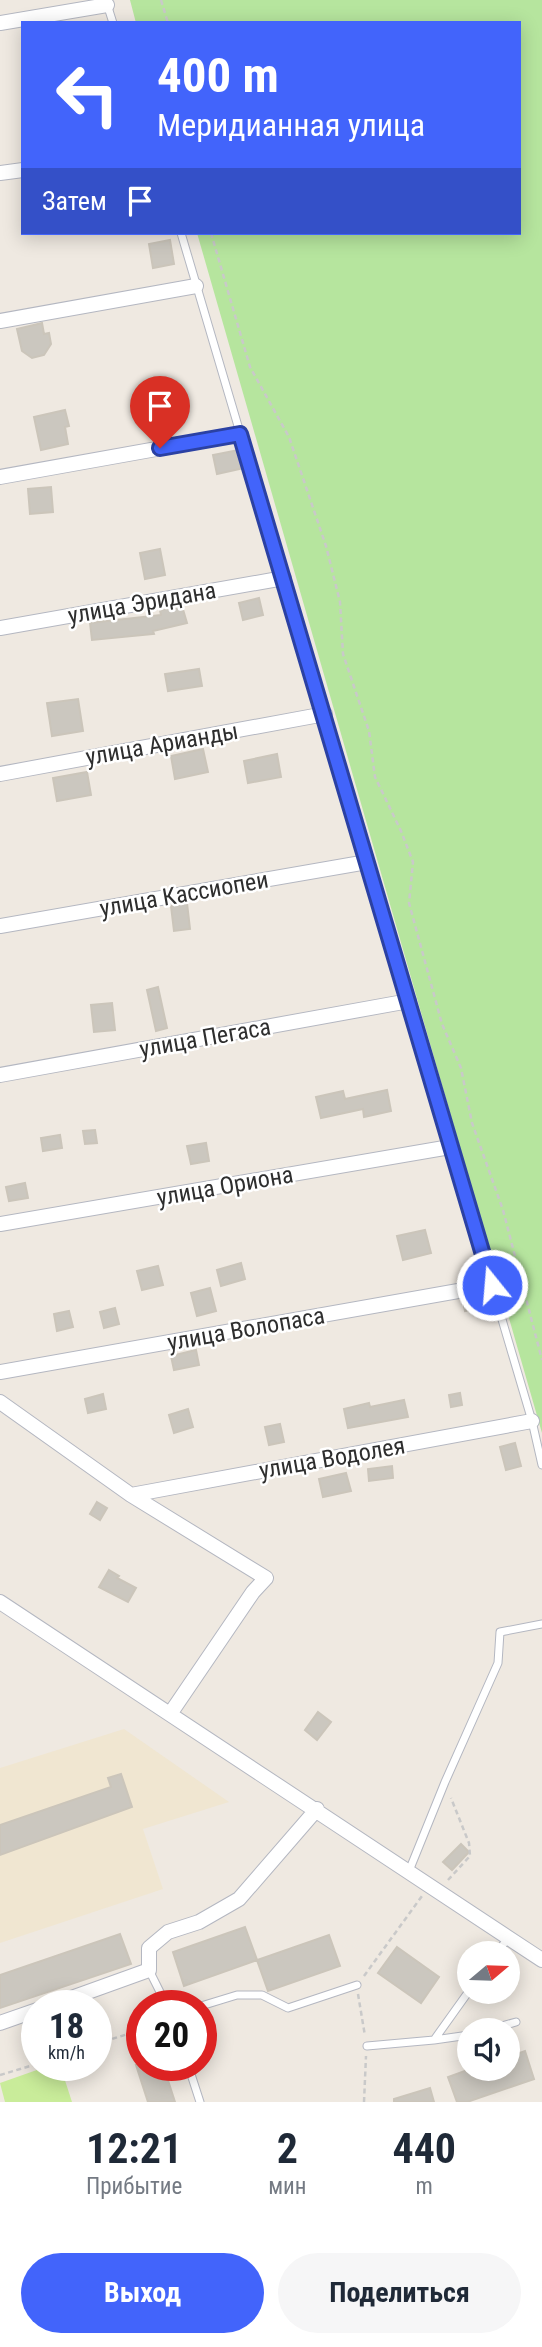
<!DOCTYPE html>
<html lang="ru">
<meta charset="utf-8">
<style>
body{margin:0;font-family:"Roboto Condensed",sans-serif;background:#f6f6f7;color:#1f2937;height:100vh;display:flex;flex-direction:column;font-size:26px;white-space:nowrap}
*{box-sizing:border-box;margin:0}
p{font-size:23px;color:#747a83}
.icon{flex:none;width:38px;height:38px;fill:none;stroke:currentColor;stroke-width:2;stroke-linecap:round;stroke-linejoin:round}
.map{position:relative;height:2102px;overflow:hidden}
.side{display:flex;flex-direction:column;background:#fff;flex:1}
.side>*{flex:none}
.guide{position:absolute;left:21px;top:21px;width:500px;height:214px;border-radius:0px;box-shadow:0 4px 18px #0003;background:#4264fb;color:#fff;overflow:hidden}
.needle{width:46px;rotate:71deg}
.tools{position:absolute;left:457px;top:1941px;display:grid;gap:14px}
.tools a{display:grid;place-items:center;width:63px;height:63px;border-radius:50%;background:#fff;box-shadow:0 4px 18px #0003;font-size:35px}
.speed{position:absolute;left:21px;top:1990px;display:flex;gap:14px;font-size:35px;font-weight:700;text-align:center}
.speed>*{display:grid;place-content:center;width:91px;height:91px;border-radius:50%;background:#fff;box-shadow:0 4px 18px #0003;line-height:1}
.speed small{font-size:18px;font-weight:400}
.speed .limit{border:10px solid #d22;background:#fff;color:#111}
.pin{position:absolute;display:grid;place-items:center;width:60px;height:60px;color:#fff;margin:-72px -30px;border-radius:50% 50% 50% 0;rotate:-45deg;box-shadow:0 0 7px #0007}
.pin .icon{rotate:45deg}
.me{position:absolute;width:77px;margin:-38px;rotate:343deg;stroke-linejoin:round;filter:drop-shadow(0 0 5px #0008)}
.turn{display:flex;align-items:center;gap:24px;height:147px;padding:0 21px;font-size:32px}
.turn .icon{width:91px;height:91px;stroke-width:2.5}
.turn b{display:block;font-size:49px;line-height:60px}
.then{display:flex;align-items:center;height:66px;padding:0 21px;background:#0003;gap:14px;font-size:26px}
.eta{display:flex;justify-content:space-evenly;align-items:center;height:119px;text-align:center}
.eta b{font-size:42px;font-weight:700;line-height:49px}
.cta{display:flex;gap:14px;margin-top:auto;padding:14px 21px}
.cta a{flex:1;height:80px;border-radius:42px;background:#4264fb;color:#fff;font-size:28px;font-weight:700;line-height:80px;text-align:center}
.cta a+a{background:#f6f6f7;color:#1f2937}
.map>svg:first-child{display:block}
</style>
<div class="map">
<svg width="542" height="2102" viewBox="0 0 542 2102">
<rect width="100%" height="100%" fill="#efe9e1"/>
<path fill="#f0e6d1" d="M 124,1729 L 229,1802 L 143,1829 L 163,1889 L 0,1943 L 0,1768 Z"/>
<path fill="#b6e59e" d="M 130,0 L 542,0 L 542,1433 L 197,233 L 520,233 L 520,23 L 136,23 Z"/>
<path fill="#c9ec9a" d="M 51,2065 L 60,2065 L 72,2102 L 5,2102 L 0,2083 Z"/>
<path fill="#cbc7bf" stroke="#cbc5ba" stroke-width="2" d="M 170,240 L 174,264 L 153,268 L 149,244 Z
M 42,323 L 44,334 L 49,333 L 51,344 L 44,355 L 32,358 L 22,351 L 17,329 Z
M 169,382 L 174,404 L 150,408 L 146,387 Z
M 65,410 L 69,426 L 65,427 L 68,444 L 41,450 L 34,417 Z
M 239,450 L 244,468 L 217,474 L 213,455 Z
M 51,487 L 53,512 L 30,514 L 28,489 Z
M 160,549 L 165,575 L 145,579 L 140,553 Z
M 259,598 L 263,615 L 243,620 L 239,603 Z
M 182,606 L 187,623 L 153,631 L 154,634 L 92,640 L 90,623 L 161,615 L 160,610 Z
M 199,669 L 202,686 L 168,691 L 165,674 Z
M 78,699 L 83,731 L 52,736 L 47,703 Z
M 203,749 L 208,772 L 175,779 L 171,756 Z
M 277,754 L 281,777 L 248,783 L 244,761 Z
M 87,772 L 91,795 L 57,801 L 53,778 Z
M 187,903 L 190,929 L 174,931 L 171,906 Z
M 158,987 L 167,1028 L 156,1031 L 147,990 Z
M 112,1003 L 115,1030 L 94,1032 L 91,1005 Z
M 387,1090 L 391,1111 L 364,1117 L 363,1109 L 321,1118 L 316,1097 L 343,1091 L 345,1099 Z
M 95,1130 L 97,1143 L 85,1144 L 83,1131 Z
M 60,1135 L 62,1148 L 43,1151 L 41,1138 Z
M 206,1143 L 209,1161 L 191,1164 L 187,1146 Z
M 25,1183 L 28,1198 L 9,1201 L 6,1187 Z
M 425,1230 L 431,1253 L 403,1260 L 397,1236 Z
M 241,1263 L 245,1279 L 221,1286 L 217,1270 Z
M 158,1266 L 163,1285 L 142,1290 L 137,1271 Z
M 210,1288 L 216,1311 L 197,1316 L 191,1293 Z
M 484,1296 L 487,1307 L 465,1311 L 463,1300 Z
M 115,1308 L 119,1324 L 104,1328 L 100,1312 Z
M 69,1311 L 73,1327 L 57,1331 L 54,1314 Z
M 196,1350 L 199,1365 L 174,1370 L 171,1356 Z
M 460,1393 L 462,1405 L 451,1407 L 449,1395 Z
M 103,1394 L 106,1409 L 88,1413 L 85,1399 Z
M 404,1400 L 408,1417 L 348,1428 L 344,1409 L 369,1403 L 370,1407 Z
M 188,1409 L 193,1427 L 174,1433 L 169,1415 Z
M 280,1424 L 284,1442 L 269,1445 L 265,1427 Z
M 515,1443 L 521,1466 L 506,1470 L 500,1447 Z
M 392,1466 L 393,1478 L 369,1481 L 368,1469 Z
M 346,1473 L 351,1491 L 323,1497 L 319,1479 Z
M 97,1502 L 107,1508 L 100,1520 L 90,1514 Z
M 109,1570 L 119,1576 L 117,1578 L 136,1588 L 128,1602 L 99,1587 Z
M 318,1712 L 331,1722 L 317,1740 L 305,1730 Z
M 121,1774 L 132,1807 L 0,1855 L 0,1825 L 111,1787 L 108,1778 Z
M 461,1844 L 469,1852 L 452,1870 L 443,1862 Z
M 245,1927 L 257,1960 L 184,1986 L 173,1952 Z
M 120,1934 L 131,1964 L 0,2008 L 0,1975 Z
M 329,1935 L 340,1966 L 268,1991 L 257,1960 Z
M 397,1947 L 439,1977 L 421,2003 L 378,1973 Z
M 525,2051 L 534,2079 L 467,2102 L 457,2102 L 448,2077 L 473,2068 L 508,2068 L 508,2057 Z
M 136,2065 L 163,2065 L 175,2102 L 148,2102 Z
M 430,2088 L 434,2102 L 394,2102 L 394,2099 Z"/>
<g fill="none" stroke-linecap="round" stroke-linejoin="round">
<defs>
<path id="lane" d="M 107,4 L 113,23
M 181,233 L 532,1421 L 542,1465
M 409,1871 L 445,1782 L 498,1663 L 500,1632 L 542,1624
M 497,1953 L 508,1938
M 149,1970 L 167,2006
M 201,2006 L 237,1995 L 262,1995 L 288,2008 L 357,1985
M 488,2030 L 516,2022
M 434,2040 L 469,2035
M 367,2046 L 434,2040 L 469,1991
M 188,2065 L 200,2102"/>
<path id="street" d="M 0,23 L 107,5
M 0,173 L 23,170
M 0,321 L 196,286
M 0,477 L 240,434
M 0,628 L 284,578
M 0,774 L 325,714
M 0,926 L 367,862
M 0,1075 L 409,1001
M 0,1224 L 450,1147
M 0,1372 L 492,1285
M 0,1402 L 131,1495 L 266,1578 L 253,1592 L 170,1714
M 131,1495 L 532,1421
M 0,1602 L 542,1960
M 49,2006 L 149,1970 L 149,1948 L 168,1932 L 199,1922 L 239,1899 L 317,1809
M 0,2023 L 37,2010"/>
</defs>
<use href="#lane" stroke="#b4b7c1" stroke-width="9"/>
<use href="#street" stroke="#b4b7c1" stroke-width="16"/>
<path stroke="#c9c9c9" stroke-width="2.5" stroke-dasharray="5 3.5" stroke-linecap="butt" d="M 161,0 L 168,23
M 211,233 L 250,367 L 289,437 L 326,546 L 340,602 L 343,654 L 369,731 L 375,777 L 401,831 L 413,862 L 409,903 L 442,1024 L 461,1068 L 472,1123 L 503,1210 L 542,1360
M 506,1283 L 522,1282
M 448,1880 L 470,1856 L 469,1843 L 451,1798
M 364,1976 L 422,1896
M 358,1994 L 365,2036
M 96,2044 L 131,2033 L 142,2024
M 0,2075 L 37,2064
M 364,2102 L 366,2056"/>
<use href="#lane" stroke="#fff" stroke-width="7"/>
<use href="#street" stroke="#fff" stroke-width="14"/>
</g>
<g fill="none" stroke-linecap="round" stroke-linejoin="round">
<defs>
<path id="route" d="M 160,448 L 240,434 L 492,1285"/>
</defs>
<use href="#route" stroke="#2b41a3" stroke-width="18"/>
<use href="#route" stroke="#4264fb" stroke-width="12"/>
</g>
<g text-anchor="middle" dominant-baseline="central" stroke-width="5" stroke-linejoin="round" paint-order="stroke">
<g font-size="24" fill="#2e2e2e" stroke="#fff">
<text transform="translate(142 603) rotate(-10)">улица Эридана</text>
<text transform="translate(162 744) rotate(-10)">улица Арианды</text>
<text transform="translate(184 894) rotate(-10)">улица Кассиопеи</text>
<text transform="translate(205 1038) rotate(-10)">улица Пегаса</text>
<text transform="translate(225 1186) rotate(-10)">улица Ориона</text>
<text transform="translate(246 1329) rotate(-10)">улица Волопаса</text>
<text transform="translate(332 1458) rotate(-10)">улица Водолея</text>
</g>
</g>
</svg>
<div class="tools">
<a><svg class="needle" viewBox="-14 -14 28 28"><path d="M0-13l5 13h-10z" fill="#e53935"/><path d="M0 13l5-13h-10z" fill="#747a83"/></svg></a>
<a><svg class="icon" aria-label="sound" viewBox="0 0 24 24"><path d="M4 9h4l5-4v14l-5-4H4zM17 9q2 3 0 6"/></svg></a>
</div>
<div class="speed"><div>18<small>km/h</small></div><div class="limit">20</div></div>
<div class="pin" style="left:160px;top:448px;background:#d93025"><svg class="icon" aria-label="arrive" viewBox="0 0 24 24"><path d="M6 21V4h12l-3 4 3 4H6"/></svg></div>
<svg class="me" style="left:492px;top:1285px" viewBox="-20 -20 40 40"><circle r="17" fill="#4264fb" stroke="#fff" stroke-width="3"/><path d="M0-11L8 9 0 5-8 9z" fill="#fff"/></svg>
<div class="guide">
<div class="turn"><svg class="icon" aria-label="left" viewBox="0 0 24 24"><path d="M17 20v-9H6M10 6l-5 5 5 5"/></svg><div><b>400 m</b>Меридианная улица</div></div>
<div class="then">Затем<svg class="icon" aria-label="arrive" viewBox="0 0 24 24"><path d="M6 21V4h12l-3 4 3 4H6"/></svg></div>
</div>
</div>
<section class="side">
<div class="eta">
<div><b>12:21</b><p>Прибытие</p></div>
<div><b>2</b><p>мин</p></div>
<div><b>440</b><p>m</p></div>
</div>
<div class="cta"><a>Выход</a><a>Поделиться</a></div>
</section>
